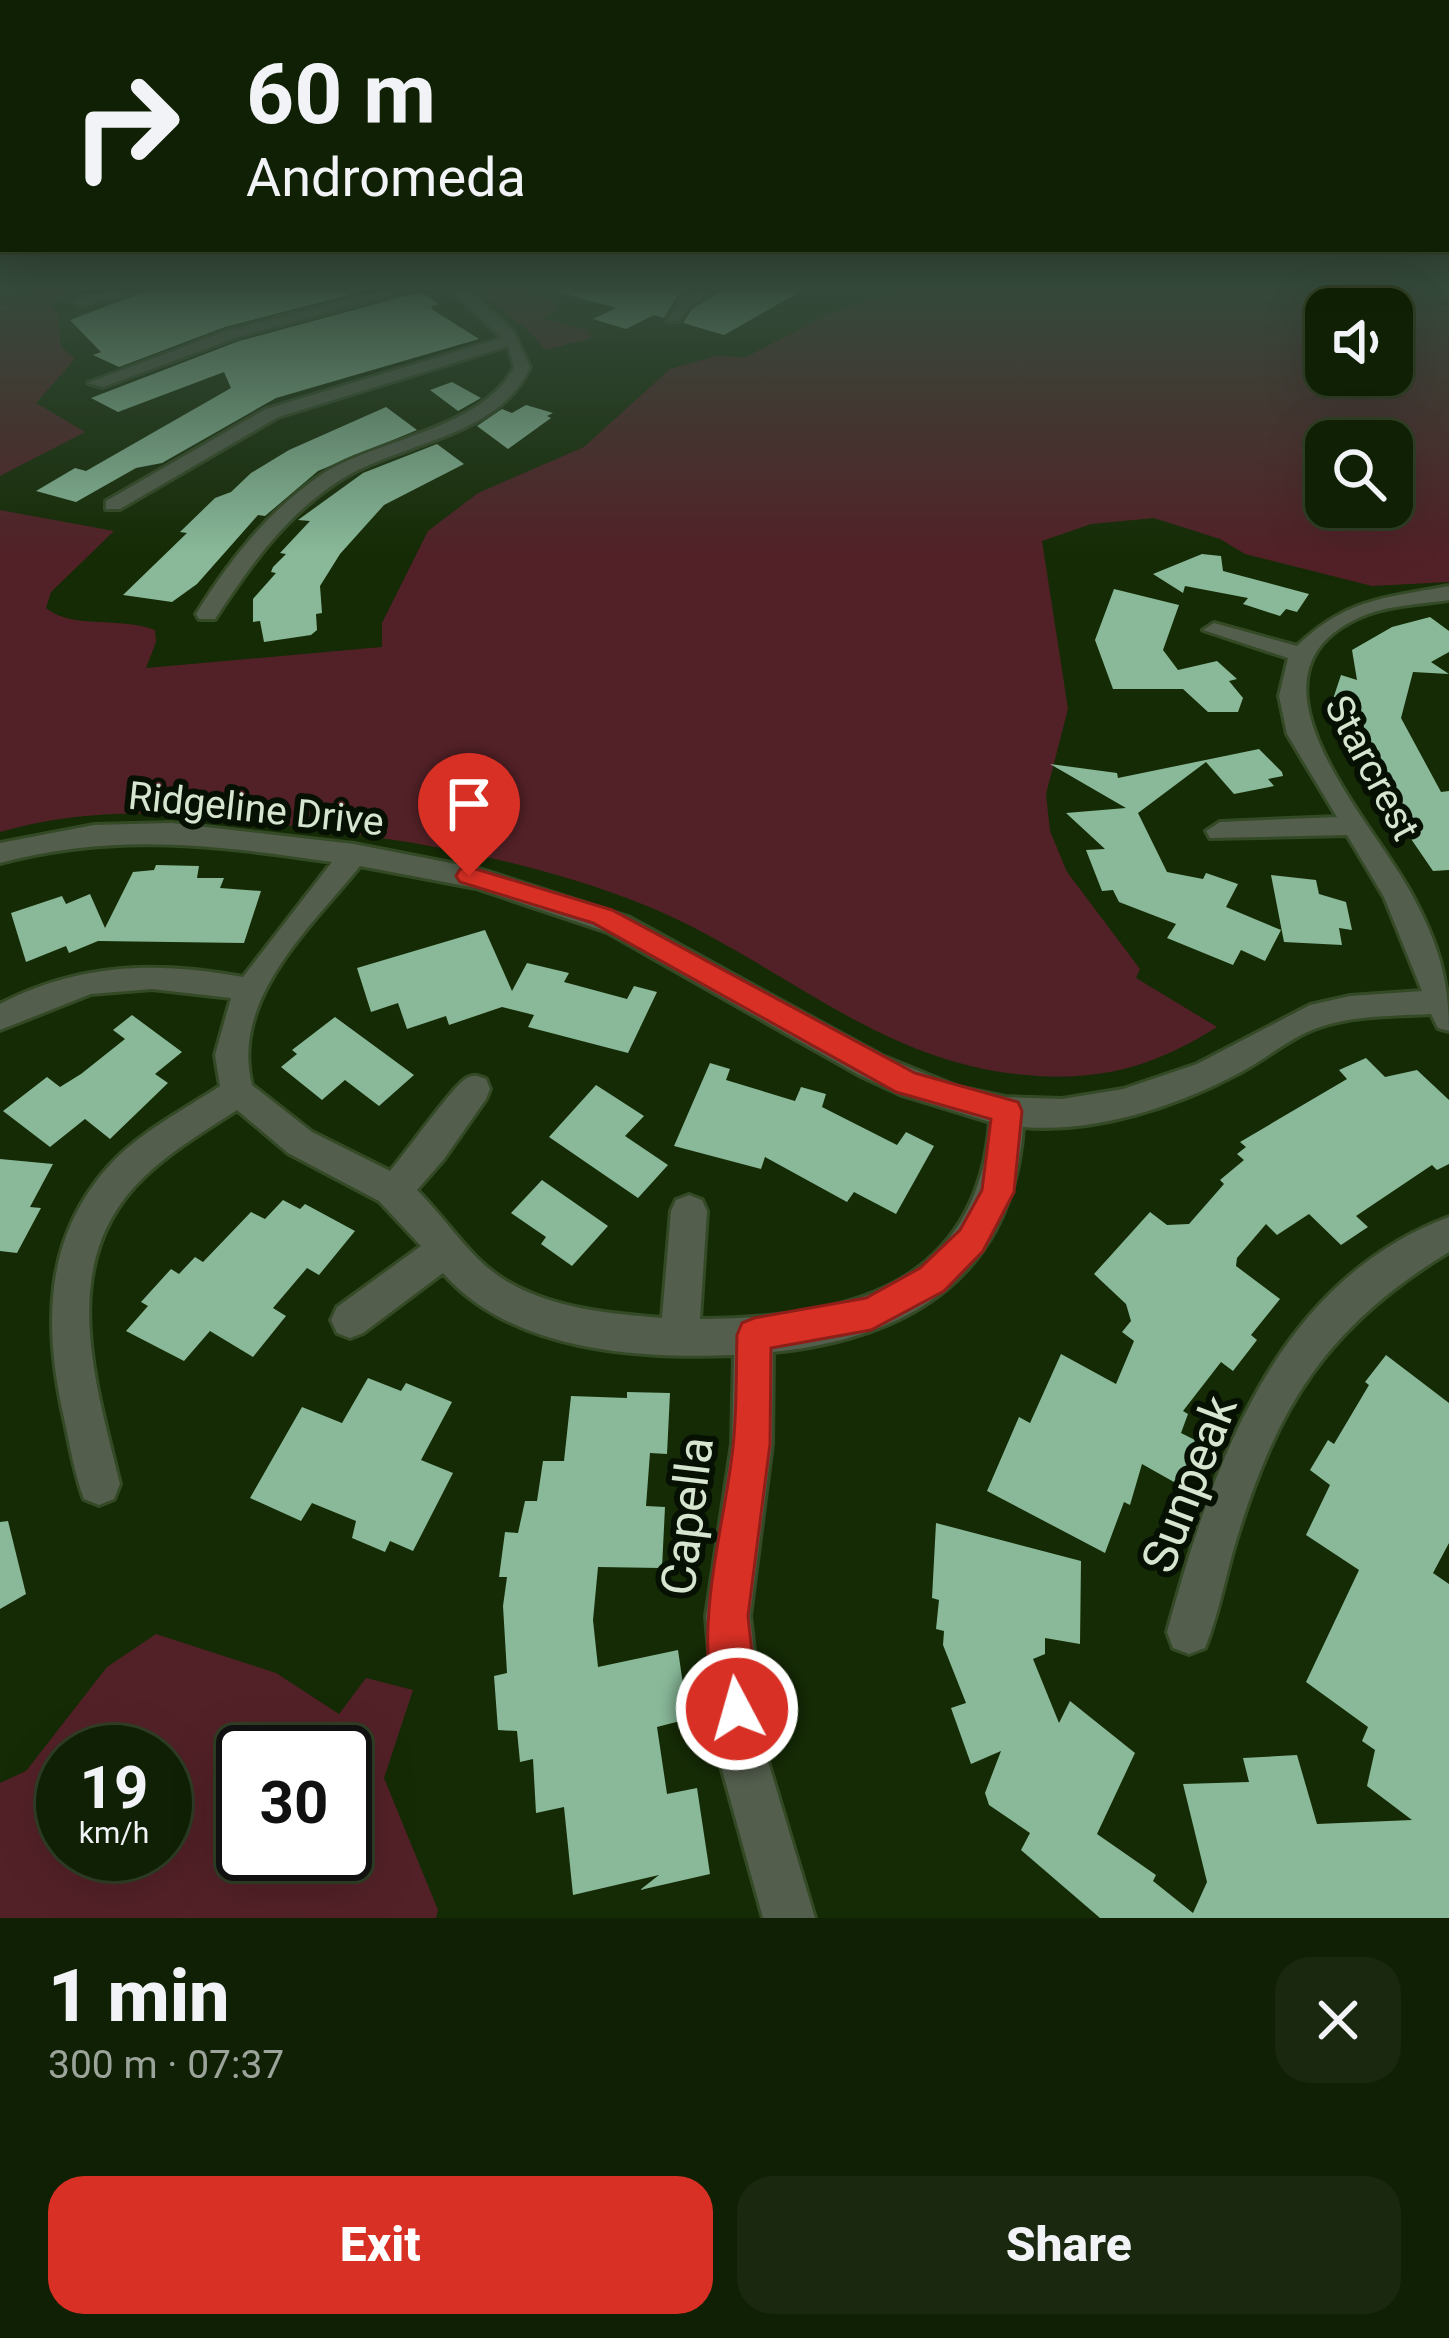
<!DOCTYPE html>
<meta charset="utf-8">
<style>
body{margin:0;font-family:Roboto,sans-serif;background:#19280e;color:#f1f3f6;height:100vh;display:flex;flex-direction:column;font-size:45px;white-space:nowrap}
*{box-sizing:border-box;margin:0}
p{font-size:39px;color:#9ca39a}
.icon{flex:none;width:66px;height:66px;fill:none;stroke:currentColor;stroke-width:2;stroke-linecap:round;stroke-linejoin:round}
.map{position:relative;height:1918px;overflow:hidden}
.sheet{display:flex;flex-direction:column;background:#102004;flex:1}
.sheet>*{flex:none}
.banner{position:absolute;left:0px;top:0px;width:1449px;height:252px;box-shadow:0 12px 48px #0002,0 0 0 3px #303e26;background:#102004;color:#f1f3f6;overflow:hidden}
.buttons{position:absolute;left:1305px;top:288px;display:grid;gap:24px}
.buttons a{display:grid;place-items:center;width:108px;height:108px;border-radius:24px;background:#102004;box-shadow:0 12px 48px #0002,0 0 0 3px #303e26;font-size:60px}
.speed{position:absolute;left:36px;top:1725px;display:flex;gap:24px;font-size:60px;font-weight:700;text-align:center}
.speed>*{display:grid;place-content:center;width:156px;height:156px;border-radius:50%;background:#102004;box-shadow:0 12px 48px #0002,0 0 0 3px #303e26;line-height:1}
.speed small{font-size:30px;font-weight:400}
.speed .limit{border:6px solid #111;border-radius:18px;background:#fff;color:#111}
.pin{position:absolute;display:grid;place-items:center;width:102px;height:102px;color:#fff;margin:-123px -51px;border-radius:50% 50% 50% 0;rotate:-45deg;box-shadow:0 0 12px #0007}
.pin .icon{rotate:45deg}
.me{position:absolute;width:132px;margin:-66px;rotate:354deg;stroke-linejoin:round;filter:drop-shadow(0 0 9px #0008)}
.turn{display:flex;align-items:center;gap:42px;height:252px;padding:0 48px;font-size:54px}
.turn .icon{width:156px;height:156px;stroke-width:2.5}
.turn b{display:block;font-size:84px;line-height:102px}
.round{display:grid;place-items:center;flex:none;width:126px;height:126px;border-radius:36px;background:#19280e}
.headline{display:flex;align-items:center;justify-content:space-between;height:204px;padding:0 48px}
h1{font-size:72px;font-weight:800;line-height:90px}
.button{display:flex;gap:24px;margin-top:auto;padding:24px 48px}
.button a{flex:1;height:138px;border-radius:36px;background:#d93025;color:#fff;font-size:48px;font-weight:800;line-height:138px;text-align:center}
.button a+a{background:#19280e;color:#f1f3f6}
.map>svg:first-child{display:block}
</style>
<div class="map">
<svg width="1449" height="1918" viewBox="0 0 1449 1918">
<rect width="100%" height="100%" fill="#152b05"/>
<path fill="#522127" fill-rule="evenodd" d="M 0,286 L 73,288 L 52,307 L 58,313 L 61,347 L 75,359 L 36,403 L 85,432 L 0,476 Z
M 471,286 L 522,286 L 556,301 L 557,308 L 540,318 L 589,331 L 591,338 L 545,350 C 528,325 495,307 471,286 Z
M 913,286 L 1449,286 L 1449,582 L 1372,586 L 1245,554 L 1220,539 L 1154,518 L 1091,524 L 1042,541 L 1068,709 L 1046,794 L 1050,831 L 1067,872 L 1140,969 L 1136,978 L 1217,1027 C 1158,1064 1108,1080 1038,1076 C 878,1067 782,960 642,904 C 536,862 428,843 315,829 C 210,815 104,801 0,832 L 0,510 L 114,531 L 51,592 L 46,608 C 73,630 119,616 155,630 L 156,642 L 146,668 L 382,647 L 382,623 L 428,531 L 478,493 L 584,447 L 670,369 L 716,356 L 746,357 L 833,312 ZM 1326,309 L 1392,309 L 1392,375 L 1326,375 ZM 1326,441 L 1392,441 L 1392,507 L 1326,507 Z
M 156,1634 L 276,1673 L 339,1714 L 366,1678 L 413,1690 L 384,1778 L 438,1910 L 436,1918 L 0,1918 L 0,1783 L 26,1771 L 107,1667 ZM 165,1752 L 165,1854 L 63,1854 L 63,1752 ZM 345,1752 L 345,1854 L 243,1854 L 243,1752 Z"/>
<path fill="#89b999" d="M 159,286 L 383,286 L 225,327 L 119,367 L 93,355 L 101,352 L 70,320 Z
M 560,286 L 697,286 L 677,296 L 664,318 L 654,315 L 626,329 L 593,319 L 616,308 L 559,292 Z
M 730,286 L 810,286 L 724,335 L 683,323 L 692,309 Z
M 420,292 L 439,304 L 431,306 L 433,310 L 479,339 L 276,398 L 162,463 L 136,468 L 76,502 L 36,491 L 75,468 L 86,471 L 231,388 L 224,372 L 118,412 L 91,398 L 239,341 Z
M 452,382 L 481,398 L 458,411 L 430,390 Z
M 526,405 L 553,413 L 547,416 L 551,418 L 508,449 L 477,426 L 502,409 L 512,413 Z
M 386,407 L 417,430 L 318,471 L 265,516 L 258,515 L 197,584 L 172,602 L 123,595 L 187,533 L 180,532 L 215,498 L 231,492 L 251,473 L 289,450 Z
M 437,444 L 464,464 L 384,505 L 340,554 L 320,586 L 322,613 L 316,614 L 317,630 L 311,635 L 264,642 L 260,621 L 253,622 L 253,599 L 276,573 L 271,572 L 273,567 L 286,554 L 280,553 L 310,521 L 298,520 L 363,473 Z
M 1202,554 L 1221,556 L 1223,571 L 1309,594 L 1297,612 L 1286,609 L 1280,616 L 1243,604 L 1248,598 L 1185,586 L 1183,593 L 1153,574 Z
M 1114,589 L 1179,605 L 1163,650 L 1178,670 L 1217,661 L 1237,679 L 1229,681 L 1243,698 L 1238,712 L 1208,712 L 1183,689 L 1113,689 L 1095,640 Z
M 1430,617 L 1449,631 L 1449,652 L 1431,662 L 1449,674 L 1413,672 L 1401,718 L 1441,792 L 1449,791 L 1449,870 L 1433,871 L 1359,763 L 1332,702 L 1341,675 L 1357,680 L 1352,650 L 1392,627 Z
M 1259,749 L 1282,772 L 1283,776 L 1268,779 L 1274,786 L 1234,794 L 1206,762 L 1138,813 L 1167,872 L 1203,879 L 1206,873 L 1238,884 L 1226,907 L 1281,930 L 1265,961 L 1241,950 L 1233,965 L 1167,938 L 1176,924 L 1119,902 L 1113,890 L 1102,891 L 1086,850 L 1105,849 L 1066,813 L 1126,808 L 1050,764 L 1117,773 L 1118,778 Z
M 156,865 L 199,866 L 197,878 L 224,878 L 220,888 L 261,891 L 244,943 L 98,941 L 69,953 L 66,946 L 26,962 L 11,913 L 62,896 L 66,904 L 90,894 L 105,928 L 133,872 L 154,870 Z
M 1271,875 L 1316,880 L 1319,894 L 1346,902 L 1352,930 L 1339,928 L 1342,945 L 1284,942 Z
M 485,930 L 512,991 L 527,963 L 569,973 L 564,982 L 627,999 L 634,986 L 657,992 L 628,1053 L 528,1027 L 534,1015 L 502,1007 L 449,1025 L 446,1016 L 407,1029 L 398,1003 L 371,1012 L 357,968 Z
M 132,1015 L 182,1052 L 155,1074 L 168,1083 L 110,1139 L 85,1119 L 50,1147 L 3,1111 L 47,1077 L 60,1087 L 81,1074 L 125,1039 L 113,1030 Z
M 335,1017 L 414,1075 L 379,1106 L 345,1080 L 322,1100 L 281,1067 L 297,1054 L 292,1050 Z
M 1366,1058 L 1385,1077 L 1417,1070 L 1449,1100 L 1449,1164 L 1437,1170 L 1432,1165 L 1356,1216 L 1368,1227 L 1341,1245 L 1309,1214 L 1277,1235 L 1266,1224 L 1237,1258 L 1236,1266 L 1280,1299 L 1251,1335 L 1257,1340 L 1233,1371 L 1221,1362 L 1183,1411 L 1188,1414 L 1181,1433 L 1197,1441 L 1181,1486 L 1142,1464 L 1130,1505 L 1124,1502 L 1105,1553 L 987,1491 L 1019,1417 L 1030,1423 L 1061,1354 L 1116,1384 L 1134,1341 L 1122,1332 L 1131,1321 L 1126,1304 L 1094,1274 L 1150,1212 L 1167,1225 L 1189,1224 L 1224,1184 L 1220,1180 L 1244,1160 L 1237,1154 L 1246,1147 L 1240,1142 L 1347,1079 L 1339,1070 Z
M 710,1063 L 730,1069 L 726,1080 L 795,1101 L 801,1087 L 826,1094 L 822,1107 L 897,1145 L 906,1132 L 934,1146 L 896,1214 L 854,1192 L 847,1202 L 765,1157 L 761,1169 L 674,1146 Z
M 596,1085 L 644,1116 L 625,1136 L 668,1165 L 638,1198 L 549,1137 Z
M 0,1159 L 53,1164 L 30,1207 L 41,1208 L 17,1253 L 0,1251 Z
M 542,1180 L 608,1226 L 572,1266 L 541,1244 L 546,1237 L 511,1213 Z
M 283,1200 L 300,1209 L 305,1204 L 355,1231 L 319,1275 L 307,1268 L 273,1308 L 286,1316 L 253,1357 L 210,1331 L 184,1361 L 126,1331 L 148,1306 L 141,1302 L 171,1269 L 179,1274 L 195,1257 L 203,1262 L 251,1212 L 265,1219 Z
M 1386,1355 L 1449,1403 L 1449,1543 L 1433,1573 L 1449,1584 L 1449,1918 L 1100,1918 L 1021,1850 L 1030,1833 L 989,1805 L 985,1793 L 1001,1751 L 971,1764 L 951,1708 L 966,1703 L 943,1645 L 944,1631 L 936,1629 L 939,1600 L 932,1598 L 936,1523 L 1081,1561 L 1080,1644 L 1045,1638 L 1045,1654 L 1033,1659 L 1059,1723 L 1070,1701 L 1135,1753 L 1097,1834 L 1156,1875 L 1153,1881 L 1193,1913 L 1207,1882 L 1183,1784 L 1249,1782 L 1243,1758 L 1297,1755 L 1317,1824 L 1412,1820 L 1367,1786 L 1375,1750 L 1362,1741 L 1368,1727 L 1306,1682 L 1359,1570 L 1306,1535 L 1330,1485 L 1310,1470 L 1328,1440 L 1334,1444 L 1369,1385 L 1365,1382 Z
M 368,1378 L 401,1391 L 406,1383 L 452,1402 L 421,1460 L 453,1473 L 413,1551 L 390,1541 L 385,1552 L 352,1538 L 356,1521 L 312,1503 L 301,1521 L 250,1498 L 302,1407 L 342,1423 Z
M 627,1392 L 670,1393 L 667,1454 L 650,1453 L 646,1506 L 665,1507 L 662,1568 L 598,1567 L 593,1620 L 598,1667 L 678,1650 L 688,1719 L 657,1727 L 667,1794 L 697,1788 L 710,1874 L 640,1890 L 659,1875 L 573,1895 L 564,1807 L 536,1813 L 533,1759 L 520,1762 L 517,1731 L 498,1730 L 494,1676 L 507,1673 L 503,1606 L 507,1577 L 499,1577 L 505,1532 L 518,1533 L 525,1501 L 537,1501 L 543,1461 L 564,1461 L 571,1396 L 627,1398 Z
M 8,1521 L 26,1594 L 0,1609 L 0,1522 Z"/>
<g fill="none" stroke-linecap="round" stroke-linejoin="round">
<defs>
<path id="minor" d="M 128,286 L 155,286 L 81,306 L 73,301 Z
M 400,286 L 425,286 L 238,337 L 103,387 L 88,383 L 226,331 Z
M 447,286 L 463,286 L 513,331 L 530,367 C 498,439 397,442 337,482 C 284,517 249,567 215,619 L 199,619 L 196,614 C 229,561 268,511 321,475 C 376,439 484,429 514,367 L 508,346 L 278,417 L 120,509 L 106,509 L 106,501 L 266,409 L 502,338 Z
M 707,286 L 726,286 L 689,306 L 679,321 L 667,321 L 679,300 Z
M 1449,586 L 1449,600 C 1423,604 1392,605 1368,614 C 1225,669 1370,817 1411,893 C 1437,941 1449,977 1449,1031 L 1438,1028 L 1431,1014 C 1395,1016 1355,1015 1320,1027 C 1290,1037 1266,1059 1239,1073 C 1175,1107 1096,1133 1023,1127 C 1013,1274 911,1338 773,1352 L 772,1444 L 750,1616 L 766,1755 L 815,1918 L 763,1918 L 718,1755 L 706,1616 L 732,1444 L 734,1355 C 637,1359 511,1351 443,1273 L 363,1333 L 350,1338 L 337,1333 L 331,1320 L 337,1307 L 421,1246 L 379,1201 L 288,1153 L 237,1110 C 205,1131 172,1150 145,1176 C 55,1260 95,1380 120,1484 L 114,1499 L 99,1505 L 84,1499 C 74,1473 70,1445 64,1418 C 44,1328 43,1240 108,1167 C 138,1133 182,1111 220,1086 L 215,1055 L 231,998 L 152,989 L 91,994 L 0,1030 L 0,1004 C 78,963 158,961 243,977 L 332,862 C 214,845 118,832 0,863 L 0,843 L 94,825 L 171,823 L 354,844 L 476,868 L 628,917 L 882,1056 L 958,1087 L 1005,1097 L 1062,1099 L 1123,1089 L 1197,1064 L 1310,1005 L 1350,996 L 1422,991 L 1384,897 L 1347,835 L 1210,838 L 1206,831 L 1220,822 L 1337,817 L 1287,734 L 1279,696 L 1288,658 L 1203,630 L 1214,623 L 1297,646 C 1346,599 1384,598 1449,586 ZM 360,866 L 476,888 L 607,932 L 859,1075 L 902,1095 L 990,1122 C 977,1290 844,1318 700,1319 L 707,1211 L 702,1200 L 689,1195 L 676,1200 L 671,1211 L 662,1318 C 599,1313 526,1306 479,1260 C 457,1238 439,1212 417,1190 L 444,1159 L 486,1099 L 490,1089 L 486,1079 C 477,1076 475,1074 467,1078 C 455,1083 405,1154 390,1171 L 312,1132 L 252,1085 C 230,999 311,927 360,866 Z
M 1449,1217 L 1449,1252 C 1327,1326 1277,1406 1236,1541 C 1225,1577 1219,1614 1205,1648 L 1189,1654 L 1173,1648 L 1167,1632 C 1212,1468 1274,1282 1449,1217 Z"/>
</defs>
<use href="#minor" stroke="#344925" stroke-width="6"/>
<use href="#minor" fill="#535e4d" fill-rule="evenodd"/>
</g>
<linearGradient id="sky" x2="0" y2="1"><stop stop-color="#0c1803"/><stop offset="0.52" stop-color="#354a3b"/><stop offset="1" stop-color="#354a3b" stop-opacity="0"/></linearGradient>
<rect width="1449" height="554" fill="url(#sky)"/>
<path fill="#d93025" stroke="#8d1f18" stroke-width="3" d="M 469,867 L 612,910 L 915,1073 L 1018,1102 L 1022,1111 L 1014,1192 L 983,1251 L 944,1291 L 871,1330 L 771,1348 L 770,1444 L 748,1616 L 758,1709 L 752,1724 L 737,1730 L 722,1724 C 688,1641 724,1532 733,1447 C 737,1410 736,1372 737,1335 L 742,1323 L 754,1318 L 866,1298 L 920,1268 L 960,1230 L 982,1190 L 991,1119 L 896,1092 L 593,923 L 460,882 L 456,876 L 460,869 Z"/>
<g text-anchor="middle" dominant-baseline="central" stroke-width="12" stroke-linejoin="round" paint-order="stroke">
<g font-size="39" fill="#d6e5cf" stroke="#071103">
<text transform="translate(1372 768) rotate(62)">Starcrest</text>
<text transform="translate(256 809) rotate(6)">Ridgeline Drive</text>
</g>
<g font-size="48" fill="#d6e5cf" stroke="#071103">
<text transform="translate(1189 1484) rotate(-69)">Sunpeak</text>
<text transform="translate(687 1516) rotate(-83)">Capella</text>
</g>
</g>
</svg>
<div class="buttons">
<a><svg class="icon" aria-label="sound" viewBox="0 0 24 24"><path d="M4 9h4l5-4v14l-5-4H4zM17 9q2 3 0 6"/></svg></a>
<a><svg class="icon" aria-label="search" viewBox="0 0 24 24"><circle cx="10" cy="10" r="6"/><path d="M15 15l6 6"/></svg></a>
</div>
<div class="speed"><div>19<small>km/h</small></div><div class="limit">30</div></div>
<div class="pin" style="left:469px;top:876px;background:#d93025"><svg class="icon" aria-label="arrive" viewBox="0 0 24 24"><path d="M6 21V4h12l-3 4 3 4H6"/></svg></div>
<svg class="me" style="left:737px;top:1709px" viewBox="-20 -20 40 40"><circle r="17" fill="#d93025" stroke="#fff" stroke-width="3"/><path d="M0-11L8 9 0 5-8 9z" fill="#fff"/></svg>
<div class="banner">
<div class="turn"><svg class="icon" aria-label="right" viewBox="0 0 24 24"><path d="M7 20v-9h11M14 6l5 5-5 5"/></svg><div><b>60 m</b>Andromeda</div></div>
</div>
</div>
<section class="sheet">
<div class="headline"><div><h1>1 min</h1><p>300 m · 07:37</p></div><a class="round"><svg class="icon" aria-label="close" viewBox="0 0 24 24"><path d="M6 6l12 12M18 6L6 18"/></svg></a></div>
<div class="button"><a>Exit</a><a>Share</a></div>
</section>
